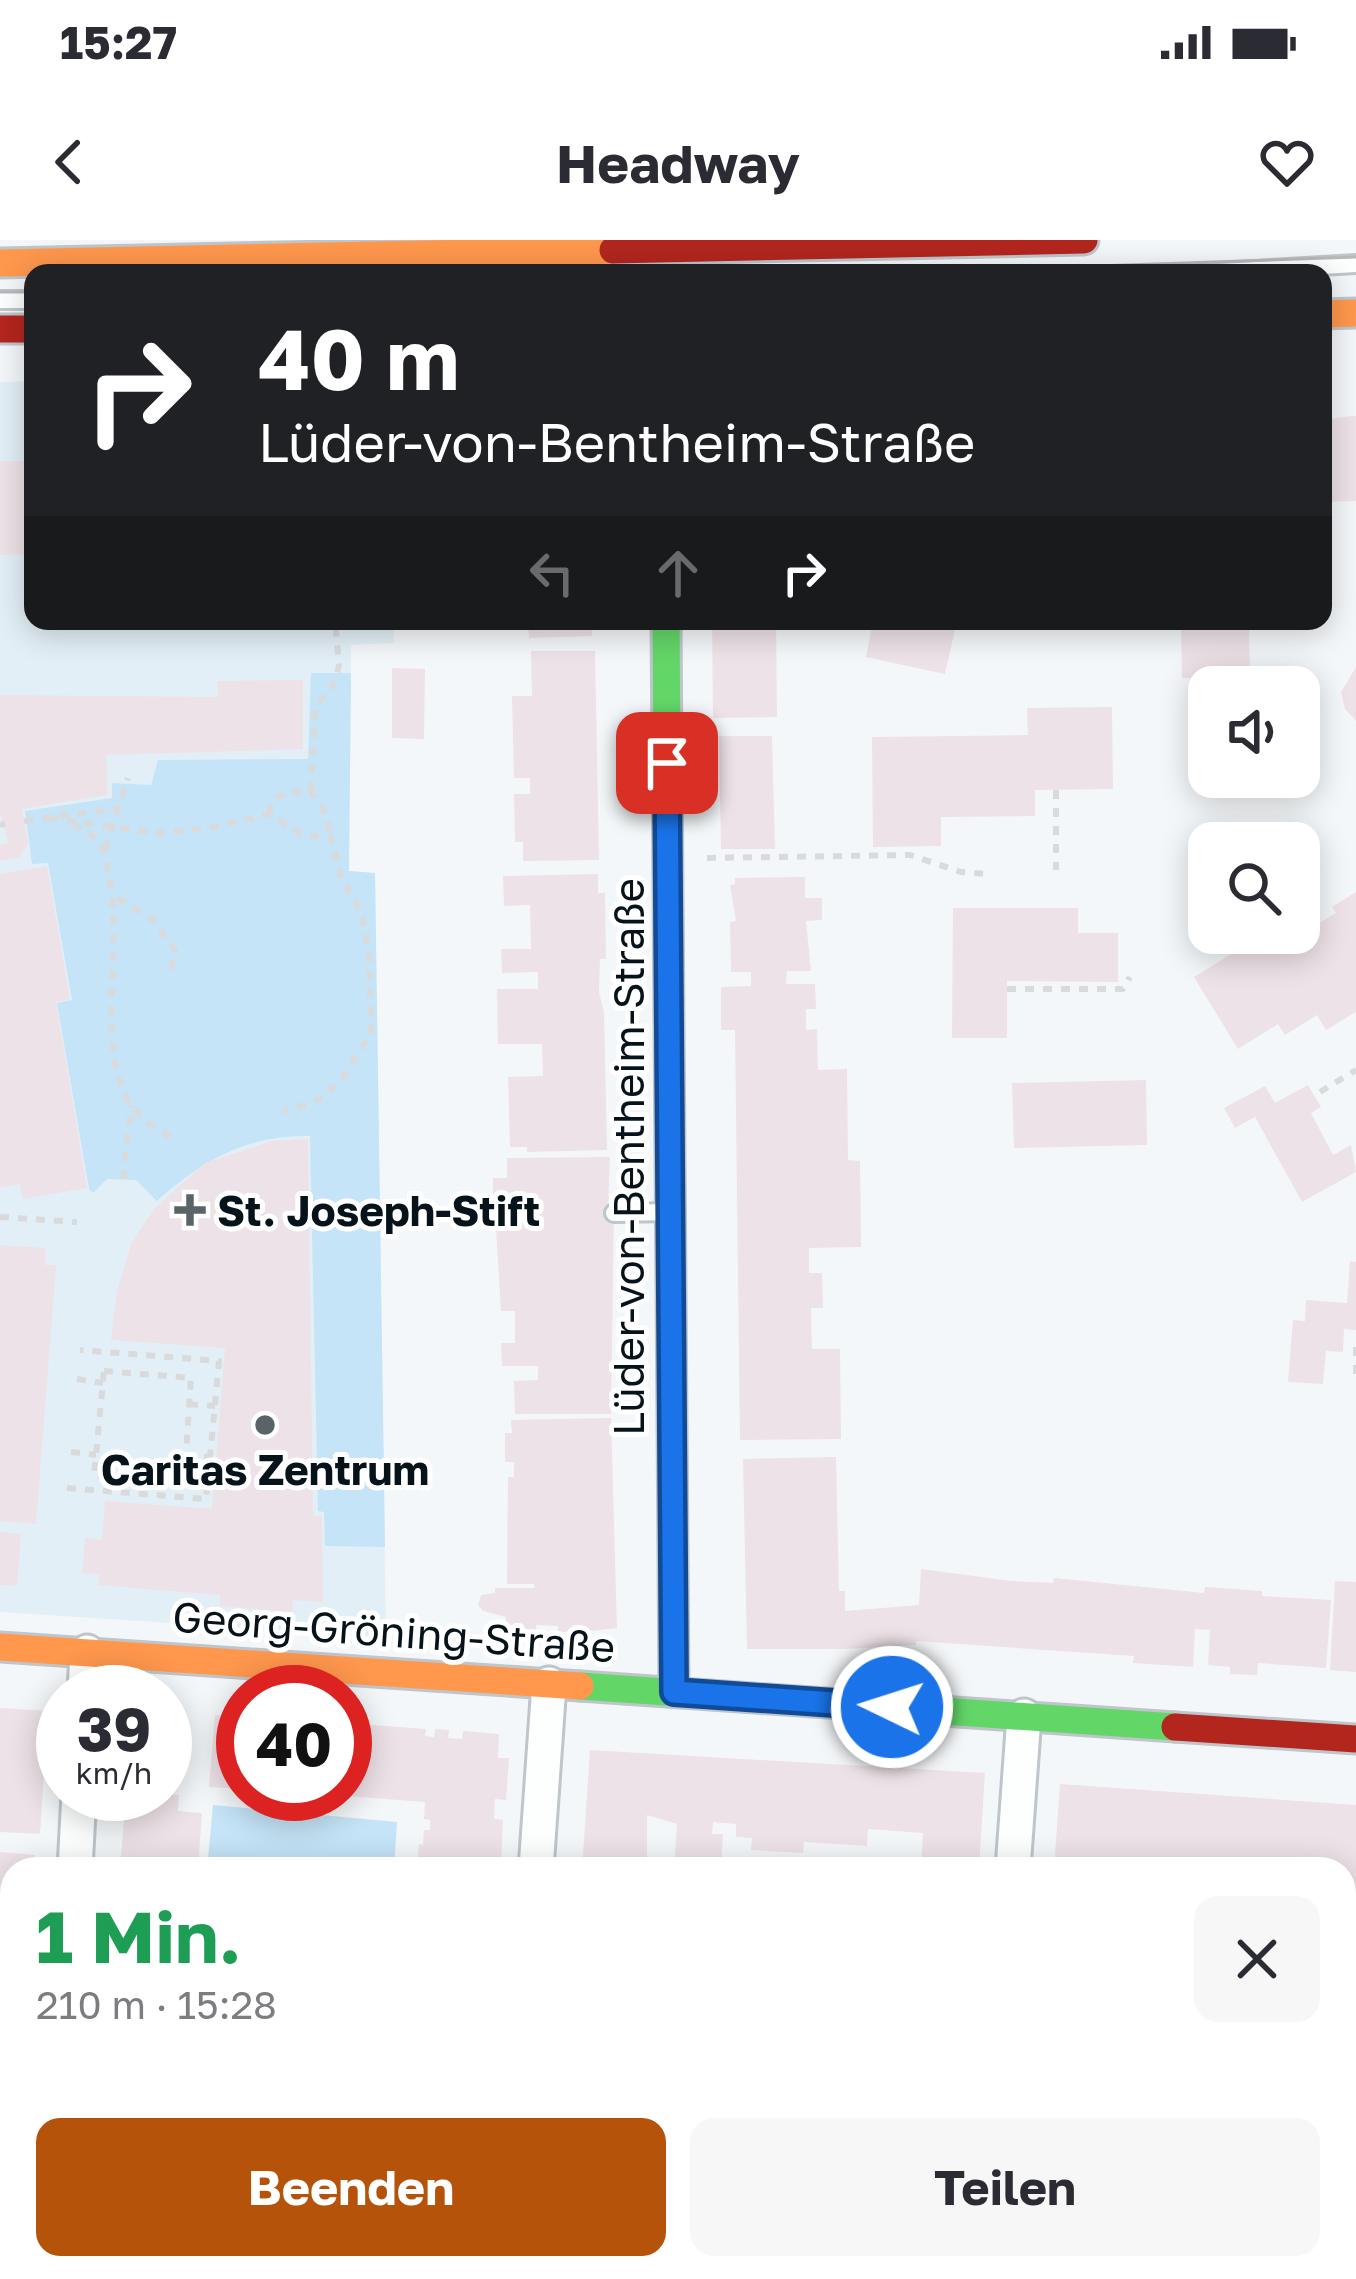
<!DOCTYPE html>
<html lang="de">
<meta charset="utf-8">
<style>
body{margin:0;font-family:"Golos Text",sans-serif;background:#f7f7f7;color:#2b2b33;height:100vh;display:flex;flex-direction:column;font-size:45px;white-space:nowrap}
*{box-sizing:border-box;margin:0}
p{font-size:39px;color:#7c7c81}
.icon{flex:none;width:66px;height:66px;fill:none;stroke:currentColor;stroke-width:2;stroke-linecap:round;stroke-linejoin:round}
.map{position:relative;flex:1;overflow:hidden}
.sheet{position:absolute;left:0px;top:1617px;width:1356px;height:423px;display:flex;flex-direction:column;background:#fff;border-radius:36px 36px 0 0;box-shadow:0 6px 30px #0003}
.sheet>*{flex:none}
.top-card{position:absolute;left:24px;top:24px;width:1308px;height:366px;border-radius:24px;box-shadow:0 6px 30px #0003;background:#202124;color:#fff;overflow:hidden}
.tools{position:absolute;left:1188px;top:426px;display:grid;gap:24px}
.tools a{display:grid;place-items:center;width:132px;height:132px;border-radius:24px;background:#fff;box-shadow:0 6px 30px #0003;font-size:60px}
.speed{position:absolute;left:36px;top:1425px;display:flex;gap:24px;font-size:60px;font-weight:700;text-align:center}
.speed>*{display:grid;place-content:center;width:156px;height:156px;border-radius:50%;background:#fff;box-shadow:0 6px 30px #0003;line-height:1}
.speed small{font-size:30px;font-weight:400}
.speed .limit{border:18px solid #d22;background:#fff;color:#111}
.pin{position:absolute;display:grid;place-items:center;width:102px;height:102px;color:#fff;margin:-51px;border-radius:24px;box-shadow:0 6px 18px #0006}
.me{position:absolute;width:132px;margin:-66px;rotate:274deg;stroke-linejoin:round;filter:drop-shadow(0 0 9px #0008)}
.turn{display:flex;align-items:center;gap:42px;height:252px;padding:0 36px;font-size:54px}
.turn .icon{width:156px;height:156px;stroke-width:2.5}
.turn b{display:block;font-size:84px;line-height:102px}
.lanes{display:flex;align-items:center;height:114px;padding:0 36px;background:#0003;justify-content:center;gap:60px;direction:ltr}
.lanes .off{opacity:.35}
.round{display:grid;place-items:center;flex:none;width:126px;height:126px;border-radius:24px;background:#f7f7f7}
.overview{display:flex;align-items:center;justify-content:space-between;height:204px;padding:0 36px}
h1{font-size:72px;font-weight:700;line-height:90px;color:#1e9e55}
.primary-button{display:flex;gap:24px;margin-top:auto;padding:24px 36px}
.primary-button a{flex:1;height:138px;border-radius:24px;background:#b45309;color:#fff;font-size:48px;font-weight:700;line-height:138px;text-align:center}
.primary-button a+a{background:#f7f7f7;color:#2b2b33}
.status{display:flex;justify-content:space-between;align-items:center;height:84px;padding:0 60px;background:#fff;direction:ltr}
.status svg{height:33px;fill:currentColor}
header{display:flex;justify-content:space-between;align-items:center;height:156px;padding:0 36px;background:#fff;font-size:54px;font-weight:700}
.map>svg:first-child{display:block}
</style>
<div class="status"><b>15:27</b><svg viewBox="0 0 49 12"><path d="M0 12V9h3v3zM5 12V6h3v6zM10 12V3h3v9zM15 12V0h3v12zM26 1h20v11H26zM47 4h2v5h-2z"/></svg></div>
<header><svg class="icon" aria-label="back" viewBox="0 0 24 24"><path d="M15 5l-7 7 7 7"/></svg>Headway<svg class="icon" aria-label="heart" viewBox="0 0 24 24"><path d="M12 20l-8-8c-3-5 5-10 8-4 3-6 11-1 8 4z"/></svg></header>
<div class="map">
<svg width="1356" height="2039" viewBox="0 0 1356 2039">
<rect width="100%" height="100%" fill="#f4f7f9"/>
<path fill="#e3eff6" d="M 33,141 L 33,381 L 393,381 L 394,403 L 351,405 L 349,631 L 375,633 L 386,1397 L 0,1372 L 0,142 Z"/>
<path fill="#c5e4f7" d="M 311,433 L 351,433 L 349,631 L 375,633 L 385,1307 L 325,1306 L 324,1272 L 318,1271 L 310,896 C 246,895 203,920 157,961 L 136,940 L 107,939 L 93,953 L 89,949 L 57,763 L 72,760 L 48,623 L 32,624 L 25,571 L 112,558 L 112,543 L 151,545 L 158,520 L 308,519 Z
M 213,1565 L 397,1582 L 394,1629 L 207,1629 Z
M 195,2028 L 352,2028 L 351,2039 L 194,2039 Z
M 1130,2028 L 1267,2028 L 1267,2039 L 1129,2039 Z"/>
<path fill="#ede2e7" d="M 1351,176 L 1356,176 L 1356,261 L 1323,262 L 1323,180 Z
M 0,221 L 33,221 L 33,314 L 0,315 Z
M 528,381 L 592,381 L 592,396 L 529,398 Z
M 712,381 L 776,381 L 777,477 L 713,478 Z
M 873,381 L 957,381 L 945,434 L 866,417 Z
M 1181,381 L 1238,381 L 1239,389 L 1249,389 L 1250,437 L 1182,438 Z
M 531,411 L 595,411 L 599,620 L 523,621 L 523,602 L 515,602 L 514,554 L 530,554 L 530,538 L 514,538 L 512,456 L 532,456 Z
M 1356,427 L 1356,481 L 1345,469 L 1341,452 Z
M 392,428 L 425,429 L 424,499 L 392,498 Z
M 303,440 L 303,509 L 106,515 L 107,555 L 22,569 L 28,605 L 18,618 L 0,621 L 0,604 L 8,603 L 0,572 L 0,455 L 218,457 L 218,441 Z
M 1112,467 L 1113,549 L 1035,550 L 1035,576 L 941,577 L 941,606 L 873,607 L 872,497 L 1028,495 L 1027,468 Z
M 719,496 L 772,496 L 775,609 L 721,609 Z
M 47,626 L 70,759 L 56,762 L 87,948 L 23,959 L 20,944 L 0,948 L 0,634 Z
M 598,634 L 598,653 L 605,653 L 606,719 L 600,719 L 599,752 L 604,773 L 607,910 L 527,912 L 527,907 L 510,907 L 508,837 L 543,836 L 542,804 L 498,804 L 497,749 L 538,749 L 538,732 L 502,733 L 501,709 L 531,709 L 530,665 L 504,666 L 503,636 Z
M 805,637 L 805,658 L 822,658 L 822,680 L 806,681 L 811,731 L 787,731 L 786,744 L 815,744 L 816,769 L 806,769 L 806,790 L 817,789 L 818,830 L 847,829 L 848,920 L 860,921 L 861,1007 L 809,1008 L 809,1033 L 822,1033 L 823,1068 L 811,1068 L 812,1109 L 840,1109 L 841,1199 L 740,1200 L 735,790 L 721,790 L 721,747 L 751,746 L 751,732 L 731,732 L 730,682 L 736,681 L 730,645 L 735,644 L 735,638 Z
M 1356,652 L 1356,772 L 1326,790 L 1317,775 L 1285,795 L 1278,784 L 1238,809 L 1194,737 L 1262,695 L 1275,715 L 1276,709 L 1336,673 L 1332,667 Z
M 953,668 L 1078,668 L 1078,693 L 1118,693 L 1118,742 L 1007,741 L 1007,798 L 952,798 Z
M 1146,840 L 1147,905 L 1014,908 L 1012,843 Z
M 1308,845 L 1321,867 L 1311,873 L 1333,915 L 1351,905 L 1356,932 L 1302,962 L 1255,877 L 1235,888 L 1224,868 L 1265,846 L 1275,863 Z
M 308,899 L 313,1276 L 322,1276 L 323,1362 L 293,1360 L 292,1372 L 220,1366 L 220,1355 L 98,1345 L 99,1334 L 82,1333 L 85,1298 L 102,1300 L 105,1261 L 212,1269 L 225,1108 L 111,1100 L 117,1051 L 132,1002 L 154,969 L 205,923 L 272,901 Z
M 610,917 L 608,968 L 614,967 L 611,1174 L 515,1174 L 514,1141 L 538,1140 L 538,1126 L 502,1126 L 501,1103 L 515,1103 L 515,1071 L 501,1071 L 496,988 L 501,988 L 501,968 L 493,968 L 493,938 L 507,938 L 507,918 Z
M 0,1005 L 46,1008 L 45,1025 L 56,1025 L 36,1284 L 0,1281 Z
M 1350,1021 L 1356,1022 L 1356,1090 L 1344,1089 L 1343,1112 L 1326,1111 L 1323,1144 L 1288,1142 L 1293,1080 L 1305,1081 L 1306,1060 L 1347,1063 Z
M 611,1178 L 617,1388 L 573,1393 L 558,1391 L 558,1386 L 536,1385 L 537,1395 L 506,1395 L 506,1377 L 483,1371 L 478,1365 L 481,1355 L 495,1353 L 495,1348 L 535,1348 L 534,1344 L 507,1344 L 508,1237 L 514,1237 L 514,1222 L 505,1222 L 505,1193 L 512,1193 L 511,1180 Z
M 836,1217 L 839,1351 L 845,1351 L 845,1371 L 919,1365 L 921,1329 L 1012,1341 L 1053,1343 L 1054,1338 L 1204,1353 L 1205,1347 L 1262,1351 L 1262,1356 L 1331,1360 L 1326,1428 L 1258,1423 L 1257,1435 L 1230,1434 L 1230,1427 L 1208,1425 L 1210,1390 L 1195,1389 L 1193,1427 L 1133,1423 L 1134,1416 L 916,1401 L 916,1405 L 846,1409 L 747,1409 L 743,1219 Z
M 0,1292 L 21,1294 L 17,1346 L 0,1345 Z
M 1335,1341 L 1356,1342 L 1356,1432 L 1330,1430 Z
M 0,1468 L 48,1471 L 40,1594 L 0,1592 Z
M 215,1475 L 243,1478 L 243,1549 L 209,1547 Z
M 360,1484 L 426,1489 L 425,1496 L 434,1497 L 435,1489 L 449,1490 L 448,1498 L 462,1499 L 463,1491 L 499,1494 L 498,1518 L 509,1518 L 506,1560 L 495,1559 L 494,1579 L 503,1580 L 501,1624 L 492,1623 L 492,1629 L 417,1629 L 419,1604 L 423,1605 L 424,1590 L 430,1590 L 430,1580 L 424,1579 L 425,1562 L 345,1556 L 345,1485 L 359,1492 Z
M 590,1510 L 985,1533 L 979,1629 L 921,1629 L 923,1593 L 868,1589 L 867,1606 L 804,1602 L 803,1613 L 751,1610 L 752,1598 L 736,1597 L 736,1584 L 713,1582 L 712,1594 L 723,1594 L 721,1629 L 674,1629 L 677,1584 L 647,1575 L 647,1629 L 582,1629 Z
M 1060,1544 L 1356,1565 L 1356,1699 L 1344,1699 L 1344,1629 L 1054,1629 Z
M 149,1554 L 179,1555 L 178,1571 L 202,1573 L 198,1629 L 120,1628 L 125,1567 L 148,1569 Z
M 277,1554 L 323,1554 L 322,1565 L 276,1562 Z
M 0,1612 L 35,1615 L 34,1629 L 12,1629 L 12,1967 L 7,2039 L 0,2039 Z
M 1344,1704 L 1356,1704 L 1356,2039 L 1283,2039 L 1283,2028 L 1344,2028 Z
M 95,2028 L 176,2028 L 175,2039 L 94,2039 Z
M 372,2028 L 464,2028 L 464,2039 L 371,2039 Z
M 558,2028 L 641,2028 L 640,2039 L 557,2039 Z
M 853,2028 L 927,2028 L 926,2039 L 852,2039 Z
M 1032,2028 L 1108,2028 L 1107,2039 L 1032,2036 Z"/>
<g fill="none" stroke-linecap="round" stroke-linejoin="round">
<defs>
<path id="lane" d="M 1202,33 L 1356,24
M 0,60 L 33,60
M 614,973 L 669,972"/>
<path id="street" d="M 85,1452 L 87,1412
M 75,1629 L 79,1554
M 536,1629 L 549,1444
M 1013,1629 L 1024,1476
M 50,2039 L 51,2028
M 508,2039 L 508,2028
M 980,2039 L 981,2028"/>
<path id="fast" d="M 666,381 L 674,1452
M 580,1446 L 1175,1487"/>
<path id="slow" d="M 0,23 L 613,10
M 1323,74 L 1356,73
M 0,1407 L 580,1446"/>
<path id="jam" d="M 613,10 L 1084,0
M 0,89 L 33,89
M 1175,1487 L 1356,1499"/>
</defs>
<use href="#lane" stroke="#bec6cb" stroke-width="22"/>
<use href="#street" stroke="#bec6cb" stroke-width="39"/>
<use href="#fast" stroke="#bec6cb" stroke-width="33"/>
<use href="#slow" stroke="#bec6cb" stroke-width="33"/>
<use href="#jam" stroke="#bec6cb" stroke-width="33"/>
<path stroke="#d9dadb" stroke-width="6" stroke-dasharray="9 9" stroke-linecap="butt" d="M 363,389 L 363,381
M 1056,550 L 1056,630
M 311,551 L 315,467 L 333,445 L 339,426 L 336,390
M 269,574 L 273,560 L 286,552 L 311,551 L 325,573 L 331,597
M 49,578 L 157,593 L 208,588 L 269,574 L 305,596 L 331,597 L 341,638 L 362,674 L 369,716 L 371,793 L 339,843 L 313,863 L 282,871
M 24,581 L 118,568
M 73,584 L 98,599 C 135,681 88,802 131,865 C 142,881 159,890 175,900
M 0,585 L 5,584
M 105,609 L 128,538
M 707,618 L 910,615 L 961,632 L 985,634
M 117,658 L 152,679 L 175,710 L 170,734
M 1007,749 L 1123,749 L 1130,737
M 1320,852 L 1356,830
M 123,939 L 131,865
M 0,977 L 77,982
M 1356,1107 L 1356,1137
M 104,1131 L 191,1138 L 184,1243 L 94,1236 Z
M 77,1139 L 103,1143
M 189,1164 L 215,1166
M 71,1212 L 96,1215
M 186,1216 L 210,1217
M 67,1248 L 206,1259 L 219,1121 L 80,1110"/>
<use href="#lane" stroke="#fdfefe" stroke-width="16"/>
<use href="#street" stroke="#fdfefe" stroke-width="33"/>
<use href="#fast" stroke="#63d668" stroke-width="27"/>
<use href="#slow" stroke="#ff974d" stroke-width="27"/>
<use href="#jam" stroke="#b3261e" stroke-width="27"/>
<path stroke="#b6b8b9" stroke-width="3" d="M 892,33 L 1356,17
M 0,52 L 33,52"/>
</g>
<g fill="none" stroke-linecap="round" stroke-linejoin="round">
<defs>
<path id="route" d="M 667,523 L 674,1452 L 892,1467"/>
</defs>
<use href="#route" stroke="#114b97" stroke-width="30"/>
<use href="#route" stroke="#1a73e8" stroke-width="21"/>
</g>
<g fill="#596368" stroke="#fff" stroke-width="4.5">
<path d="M184 952h12v12h12v12h-12v12h-12v-12h-12v-12h12z"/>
<circle cx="265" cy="1185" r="12"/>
</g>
<g text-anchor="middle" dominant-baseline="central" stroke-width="10" stroke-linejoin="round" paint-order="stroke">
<g font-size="42" fill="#06131a" stroke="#fff">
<text transform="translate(628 917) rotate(-90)">Lüder-von-Bentheim-Straße</text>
<text transform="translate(394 1391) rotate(4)">Georg-Gröning-Straße</text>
</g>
<g font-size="42" font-weight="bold" fill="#06131a" stroke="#fff" text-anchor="start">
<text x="217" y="970">St. Joseph-Stift</text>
<text x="265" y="1229" text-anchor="middle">Caritas Zentrum</text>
</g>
</g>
</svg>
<div class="tools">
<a><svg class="icon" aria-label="sound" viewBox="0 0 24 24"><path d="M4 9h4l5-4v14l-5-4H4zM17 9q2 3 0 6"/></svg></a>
<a><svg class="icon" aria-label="search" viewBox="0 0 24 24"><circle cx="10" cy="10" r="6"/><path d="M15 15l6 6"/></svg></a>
</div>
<div class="speed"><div>39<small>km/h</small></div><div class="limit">40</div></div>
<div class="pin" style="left:667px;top:523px;background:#d93025"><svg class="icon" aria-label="arrive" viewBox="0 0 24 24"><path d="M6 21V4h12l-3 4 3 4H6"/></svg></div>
<svg class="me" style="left:892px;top:1467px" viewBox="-20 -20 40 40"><circle r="17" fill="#1a73e8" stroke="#fff" stroke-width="3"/><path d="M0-11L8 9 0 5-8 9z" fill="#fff"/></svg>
<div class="top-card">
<div class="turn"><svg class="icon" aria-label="right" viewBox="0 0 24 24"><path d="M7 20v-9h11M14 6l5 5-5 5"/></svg><div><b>40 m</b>Lüder-von-Bentheim-Straße</div></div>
<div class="lanes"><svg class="icon off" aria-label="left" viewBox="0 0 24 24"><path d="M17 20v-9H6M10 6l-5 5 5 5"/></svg><svg class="icon off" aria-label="ahead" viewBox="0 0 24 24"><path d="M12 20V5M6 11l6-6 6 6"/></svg><svg class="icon" aria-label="right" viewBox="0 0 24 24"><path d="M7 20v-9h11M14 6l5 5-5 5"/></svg></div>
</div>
<section class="sheet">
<div class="overview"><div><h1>1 Min.</h1><p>210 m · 15:28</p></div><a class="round"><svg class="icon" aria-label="close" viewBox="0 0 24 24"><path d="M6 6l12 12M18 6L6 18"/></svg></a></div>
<div class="primary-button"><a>Beenden</a><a>Teilen</a></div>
</section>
</div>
